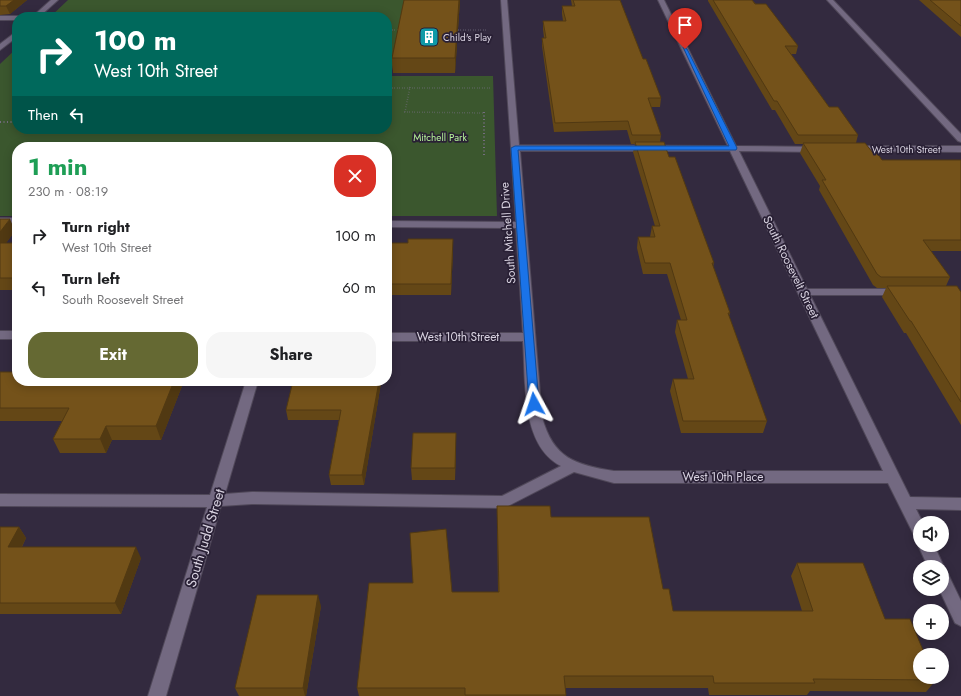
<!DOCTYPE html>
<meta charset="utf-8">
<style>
body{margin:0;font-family:Jost,sans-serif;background:#f6f6f6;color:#202124;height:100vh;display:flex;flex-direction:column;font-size:15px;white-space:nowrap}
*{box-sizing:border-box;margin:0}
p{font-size:13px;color:#757577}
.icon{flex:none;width:22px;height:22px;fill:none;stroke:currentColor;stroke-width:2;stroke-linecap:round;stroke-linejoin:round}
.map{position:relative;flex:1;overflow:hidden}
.panel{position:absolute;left:12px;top:142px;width:380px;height:244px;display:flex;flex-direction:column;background:#fff;border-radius:16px;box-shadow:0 2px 10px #0003}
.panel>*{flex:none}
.top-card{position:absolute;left:12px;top:12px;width:380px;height:122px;border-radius:16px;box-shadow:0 2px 10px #0003;background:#00695c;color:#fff;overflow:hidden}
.fabs{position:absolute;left:913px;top:516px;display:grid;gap:8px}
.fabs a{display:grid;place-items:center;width:36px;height:36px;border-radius:50%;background:#fff;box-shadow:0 2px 10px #0003;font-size:20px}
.pin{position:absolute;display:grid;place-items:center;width:34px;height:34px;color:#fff;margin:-41px -17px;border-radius:50% 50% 50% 0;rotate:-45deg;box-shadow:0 0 4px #0007}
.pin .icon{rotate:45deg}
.me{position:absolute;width:44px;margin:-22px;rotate:355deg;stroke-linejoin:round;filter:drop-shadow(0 0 3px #0008)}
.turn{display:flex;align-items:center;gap:14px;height:84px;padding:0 16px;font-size:18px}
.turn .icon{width:52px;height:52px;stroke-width:2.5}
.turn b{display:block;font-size:28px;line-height:34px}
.then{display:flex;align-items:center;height:38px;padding:0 16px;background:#0003;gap:8px;font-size:15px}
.round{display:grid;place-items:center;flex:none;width:42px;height:42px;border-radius:16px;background:#f6f6f6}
.overview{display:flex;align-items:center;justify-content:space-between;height:68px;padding:0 16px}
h1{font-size:24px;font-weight:700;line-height:30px;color:#1e9e55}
.button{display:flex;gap:8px;margin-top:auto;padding:8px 16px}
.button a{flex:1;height:46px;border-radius:16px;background:#656933;color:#fff;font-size:16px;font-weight:700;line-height:46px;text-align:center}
.button a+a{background:#f6f6f6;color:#202124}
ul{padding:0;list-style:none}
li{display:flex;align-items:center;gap:12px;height:52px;padding:0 16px}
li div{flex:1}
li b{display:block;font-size:15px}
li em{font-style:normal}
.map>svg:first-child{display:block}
</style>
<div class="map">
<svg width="961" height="696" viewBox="0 0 961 696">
<rect width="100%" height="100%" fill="#332a3f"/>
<path fill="#3b572e" d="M 68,0 L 405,0 L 391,76 L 493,76 L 497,216 L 387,216 L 387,147 L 17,147 L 17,216 L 0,216 L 0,64 L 17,48 L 17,129 L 387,129 L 387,17 L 50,17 Z"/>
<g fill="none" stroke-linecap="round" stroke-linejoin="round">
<defs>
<path id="minor" d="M 51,0 L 58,0 L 39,17 L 32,17 Z
M 501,0 L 507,0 L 519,145 L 728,146 L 658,0 L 664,0 L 736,146 L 821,147 L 822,149 L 821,151 L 818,152 L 739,151 L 807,289 L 900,289 L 904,290 L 906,292 L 904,294 L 900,295 L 810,295 L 910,497 L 961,498 L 961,510 L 916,509 L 923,523 L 920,523 L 920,539 L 915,537 L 888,483 L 614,483 L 574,472 L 504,508 L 252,504 L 221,506 L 166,696 L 148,696 L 207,507 L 0,506 L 0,494 L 210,495 L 246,381 L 258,381 L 225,494 L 252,492 L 502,496 L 561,466 C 520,445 526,380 523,341 L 387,341 L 387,333 L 523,333 L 516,228 L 387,227 L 387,221 L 516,222 ZM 520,151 L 730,151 L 883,471 L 614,471 C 575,465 553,458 542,417 Z
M 827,0 L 833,0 L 961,134 L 961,142 L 958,141 Z
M 0,16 L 17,16 L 20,17 L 17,17 L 17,20 L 0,20 Z
M 17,31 L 17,37 L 0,50 L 0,44 Z
M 854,146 L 961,146 L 961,152 L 851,151 L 850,149 L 851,147 Z
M 0,218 L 17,218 L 17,224 L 0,224 Z
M 0,331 L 17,331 L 17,339 L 0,339 Z
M 920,542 L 920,545 L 934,545 L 944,567 L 942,571 L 942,567 L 928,567 L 918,545 Z
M 942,572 L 948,574 L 961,601 L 961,626 L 955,623 L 939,589 L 942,589 Z"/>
</defs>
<use href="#minor" stroke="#504859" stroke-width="2"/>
<path stroke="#746d7f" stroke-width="1.5" stroke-dasharray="0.5 2" stroke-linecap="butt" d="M 68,13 L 270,14
M 268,15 L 299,13 L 329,17
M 256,17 L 264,16
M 387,30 L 401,30
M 458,30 L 486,30
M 410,87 L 405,112 L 484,113
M 387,88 L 490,88"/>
<path stroke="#746d7f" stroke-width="2" stroke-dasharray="1 2.5" stroke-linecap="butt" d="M 484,112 L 484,156
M 0,122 L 17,122"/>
<use href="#minor" fill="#736981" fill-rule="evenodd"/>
</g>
<path fill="#644716" d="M 0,0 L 27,0 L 10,14 L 0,15 Z
M 404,0 L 460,0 L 455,73 L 393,73 L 392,58 Z
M 571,0 L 620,0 L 643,59 L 661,98 L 660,107 L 651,107 L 661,135 L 660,142 L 669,157 L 714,263 L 713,267 L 730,313 L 729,316 L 767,421 L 763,433 L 681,433 L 670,391 L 673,379 L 688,379 L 675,332 L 677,320 L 681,320 L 667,274 L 643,274 L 637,248 L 638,237 L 650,237 L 652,226 L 655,226 L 633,152 L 635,144 L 631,144 L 627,130 L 554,132 L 542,46 L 542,38 L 544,38 L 543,29 L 543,21 L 563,21 L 562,14 L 562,6 L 572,6 Z
M 708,0 L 752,0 L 798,46 L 796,54 L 791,54 L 829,107 L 858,135 L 856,143 L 873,153 L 882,160 L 961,160 L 961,251 L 931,251 L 950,277 L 946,286 L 961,292 L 961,425 L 906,333 L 904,333 L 882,297 L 886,288 L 877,288 L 873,285 L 819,190 L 820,186 L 800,153 L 803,144 L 795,144 L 775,110 L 772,110 L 708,1 Z
M 919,0 L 961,0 L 961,37 Z
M 0,219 L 15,231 L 6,243 L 17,243 L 17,290 L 0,290 Z
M 387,243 L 453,249 L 451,295 L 387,295 Z
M 0,372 L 17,381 L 180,381 L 182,386 L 161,440 L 112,440 L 106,453 L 60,453 L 53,439 L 62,421 L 0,421 Z
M 381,383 L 364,485 L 331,485 L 329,475 L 339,420 L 288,420 L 286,410 Z
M 456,444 L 455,480 L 412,480 L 411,468 Z
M 497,506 L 551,517 L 663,589 L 673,611 L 802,611 L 791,576 L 797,563 L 885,619 L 936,680 L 926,692 L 810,691 L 807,695 L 709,695 L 708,688 L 565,688 L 566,696 L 359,696 L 357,688 L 452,592 L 498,592 Z
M 0,527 L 19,527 L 26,538 L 22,547 L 141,558 L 121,614 L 0,614 Z
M 321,606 L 306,696 L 239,696 L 235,688 Z"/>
<path fill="#513912" d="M 14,0 L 27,0 L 10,14 L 6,6 Z
M 459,0 L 460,0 L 455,73 L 455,58 Z
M 10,219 L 15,231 L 0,251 L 0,232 Z
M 453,239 L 453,249 L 451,295 L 451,284 Z
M 174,381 L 180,381 L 182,386 L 161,440 L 156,426 Z
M 379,381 L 381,381 L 381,383 L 364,485 L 362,475 Z
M 106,426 L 112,440 L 106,453 L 100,439 Z
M 456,433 L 456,444 L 455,480 L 455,468 Z
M 19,527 L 26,538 L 16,558 L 8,547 Z
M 136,547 L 141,558 L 121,614 L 115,603 Z
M 318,595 L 321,606 L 306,696 L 305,696 L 303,688 Z"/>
<path fill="#74521a" stroke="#513912" d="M 0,0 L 14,0 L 6,6 L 0,6 Z
M 404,0 L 459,0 L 455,58 L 392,58 Z
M 573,0 L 620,0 L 643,59 L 646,59 L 661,98 L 648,98 L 661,135 L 632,135 L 628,121 L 555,123 L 542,38 L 546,38 L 543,21 L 566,21 L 562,6 L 575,6 Z
M 713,0 L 752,0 L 755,4 L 766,4 L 798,46 L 785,46 L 829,107 L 838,107 L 858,135 L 798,135 L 777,101 L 774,101 Z
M 930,0 L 961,0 L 961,26 Z
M 635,142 L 664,142 L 669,157 L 675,157 L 714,263 L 712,263 L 730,313 L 728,313 L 767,421 L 683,421 L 673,379 L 694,379 L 677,320 L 687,320 L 670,263 L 645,263 L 638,237 L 655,237 L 652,226 L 660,226 Z
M 803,143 L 865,143 L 873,153 L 877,153 L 882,160 L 961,160 L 961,240 L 923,240 L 950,277 L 881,277 L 877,274 L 822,180 L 826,180 Z
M 0,219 L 10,219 L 0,232 Z
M 408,239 L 453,239 L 451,284 L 387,284 L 387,243 L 408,243 Z
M 0,243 L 17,243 L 17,278 L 0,278 Z
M 887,286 L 957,286 L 961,292 L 961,402 L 911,321 L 910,321 Z
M 0,372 L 17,372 L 17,381 L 174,381 L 156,426 L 106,426 L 100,439 L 53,439 L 69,408 L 0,408 Z
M 293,381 L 379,381 L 362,475 L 329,475 L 341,410 L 286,410 Z
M 413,433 L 456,433 L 455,468 L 411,468 Z
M 497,506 L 550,506 L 551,517 L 649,517 L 663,589 L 669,589 L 673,611 L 813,611 L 797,563 L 863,563 L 885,619 L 910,619 L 925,655 L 920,655 L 920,677 L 934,677 L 936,680 L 813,679 L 815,683 L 714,683 L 713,676 L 564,676 L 566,695 L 465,695 L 465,688 L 357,688 L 369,583 L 413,583 L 410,533 L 446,529 L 452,592 L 499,592 Z
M 0,527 L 19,527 L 8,547 L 136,547 L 115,603 L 0,603 Z
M 257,595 L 318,595 L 303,688 L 235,688 Z"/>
<path fill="#1a73e8" stroke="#114b97" d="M 683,47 L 687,49 L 737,148 L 736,150 L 518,150 L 539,404 L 534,407 L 531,406 L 529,404 L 511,148 L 515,146 L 729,146 Z"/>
<defs>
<symbol id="building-square" viewBox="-11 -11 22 22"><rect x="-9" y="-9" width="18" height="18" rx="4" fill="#0f9aa8" stroke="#292035"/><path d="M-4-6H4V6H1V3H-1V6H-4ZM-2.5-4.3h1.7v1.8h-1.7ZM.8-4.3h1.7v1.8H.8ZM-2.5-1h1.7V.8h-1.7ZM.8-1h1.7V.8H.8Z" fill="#fff"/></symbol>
</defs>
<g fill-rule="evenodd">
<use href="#building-square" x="418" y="26" width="22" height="22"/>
</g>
<g text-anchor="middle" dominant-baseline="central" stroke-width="3.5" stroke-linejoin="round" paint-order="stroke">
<g font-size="10" fill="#d8d2e0" stroke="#292035" text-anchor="start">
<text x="443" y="37">Child's Play</text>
</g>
<g font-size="10" fill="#b7f59a" stroke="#292035">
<text x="440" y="137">Mitchell Park</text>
</g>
<g font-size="10" fill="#d8d2e0" stroke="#292035">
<text x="906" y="149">West 10th Street</text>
</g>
<g font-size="12" fill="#d8d2e0" stroke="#292035">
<text transform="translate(508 233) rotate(-94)">South Mitchell Drive</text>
<text transform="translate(791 267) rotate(64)">South Roosevelt Street</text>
<text x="458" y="337">West 10th Street</text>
<text x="723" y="477">West 10th Place</text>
</g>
<g font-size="14" fill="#d8d2e0" stroke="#292035">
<text transform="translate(205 538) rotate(-73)">South Judd Street</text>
</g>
</g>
</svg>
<div class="fabs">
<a><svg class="icon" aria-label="sound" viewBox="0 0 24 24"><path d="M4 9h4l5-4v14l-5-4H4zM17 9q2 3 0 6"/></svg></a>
<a><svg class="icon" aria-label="layers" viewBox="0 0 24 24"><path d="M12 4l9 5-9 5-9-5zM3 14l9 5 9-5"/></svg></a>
<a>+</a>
<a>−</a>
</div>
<div class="pin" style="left:685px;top:49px;background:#d93025"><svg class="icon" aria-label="arrive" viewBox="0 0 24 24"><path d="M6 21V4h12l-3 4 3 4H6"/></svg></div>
<svg class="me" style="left:534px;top:404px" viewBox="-20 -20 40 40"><path d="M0-17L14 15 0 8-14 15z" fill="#1a73e8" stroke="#fff" stroke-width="4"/></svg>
<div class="top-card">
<div class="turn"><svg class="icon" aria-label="right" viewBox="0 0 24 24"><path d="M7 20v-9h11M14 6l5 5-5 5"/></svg><div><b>100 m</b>West 10th Street</div></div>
<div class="then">Then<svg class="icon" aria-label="left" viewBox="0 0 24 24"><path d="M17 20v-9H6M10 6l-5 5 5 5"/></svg></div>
</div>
<section class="panel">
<div class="overview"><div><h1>1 min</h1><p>230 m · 08:19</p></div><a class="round" style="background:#d93025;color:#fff"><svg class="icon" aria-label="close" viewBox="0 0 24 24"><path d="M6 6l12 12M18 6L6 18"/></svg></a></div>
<ul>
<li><svg class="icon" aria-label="right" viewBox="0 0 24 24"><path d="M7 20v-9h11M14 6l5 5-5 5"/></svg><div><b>Turn right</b><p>West 10th Street</p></div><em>100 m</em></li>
<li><svg class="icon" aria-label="left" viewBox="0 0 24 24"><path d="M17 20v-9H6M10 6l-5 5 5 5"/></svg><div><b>Turn left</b><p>South Roosevelt Street</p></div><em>60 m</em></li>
</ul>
<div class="button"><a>Exit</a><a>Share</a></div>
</section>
</div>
